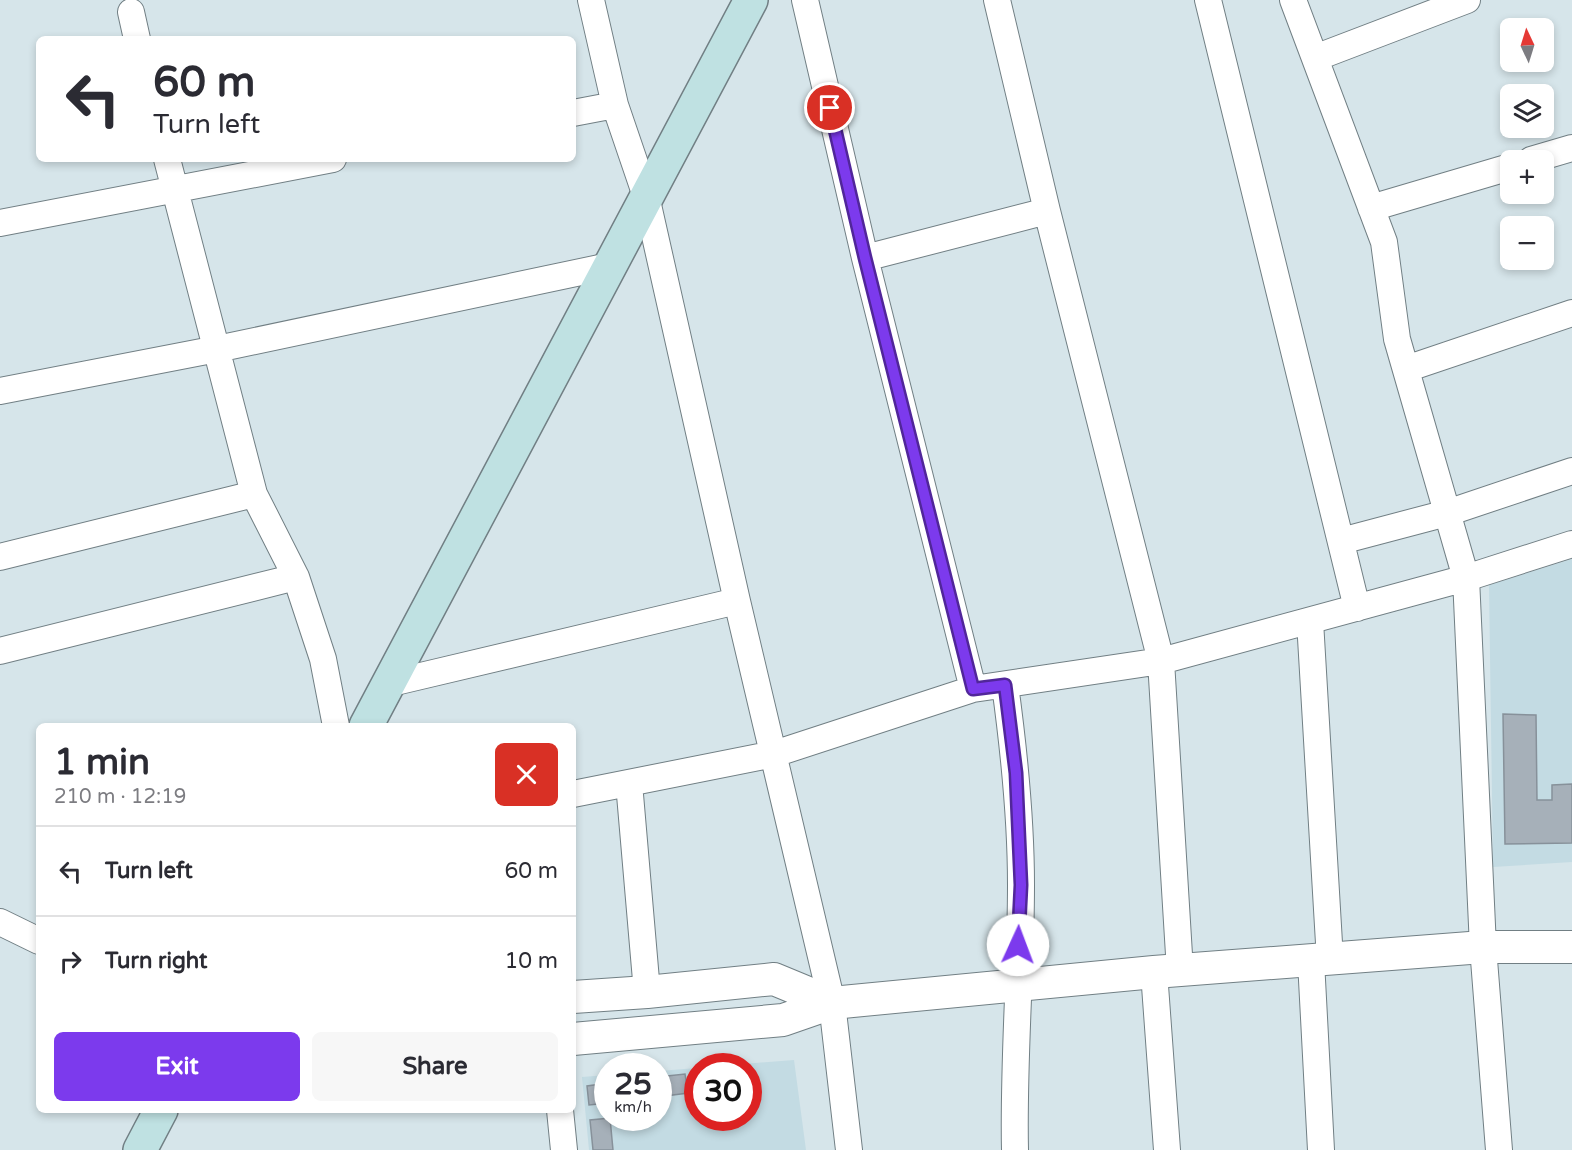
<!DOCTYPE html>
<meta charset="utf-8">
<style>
body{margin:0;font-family:"Varela Round",sans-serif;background:#f7f7f7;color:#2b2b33;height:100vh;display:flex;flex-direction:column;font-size:22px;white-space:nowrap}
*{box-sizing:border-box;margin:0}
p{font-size:20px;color:#7c7c81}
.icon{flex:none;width:33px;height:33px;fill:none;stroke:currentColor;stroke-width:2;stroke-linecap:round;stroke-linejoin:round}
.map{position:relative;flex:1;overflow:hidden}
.side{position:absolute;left:36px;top:723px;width:540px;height:390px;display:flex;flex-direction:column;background:#fff;border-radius:9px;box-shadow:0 3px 9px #0003}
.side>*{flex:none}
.banner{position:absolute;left:36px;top:36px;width:540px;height:126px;border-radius:9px;box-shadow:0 3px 9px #0003;background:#fff;color:#2b2b33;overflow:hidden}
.needle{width:39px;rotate:356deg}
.buttons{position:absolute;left:1500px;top:18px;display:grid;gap:12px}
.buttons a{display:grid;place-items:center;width:54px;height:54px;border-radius:9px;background:#fff;box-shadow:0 3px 9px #0003;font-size:30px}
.speed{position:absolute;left:594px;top:1053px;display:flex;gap:12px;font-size:30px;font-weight:700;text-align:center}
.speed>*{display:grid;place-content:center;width:78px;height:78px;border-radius:50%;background:#fff;box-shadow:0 3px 9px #0003;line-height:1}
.speed small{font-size:15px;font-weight:400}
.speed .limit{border:9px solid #d22;background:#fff;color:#111}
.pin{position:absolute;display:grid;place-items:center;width:51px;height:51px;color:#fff;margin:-26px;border:3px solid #fff;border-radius:50%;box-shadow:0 2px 6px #0007}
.me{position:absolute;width:66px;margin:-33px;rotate:2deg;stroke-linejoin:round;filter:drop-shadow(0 0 4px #0008)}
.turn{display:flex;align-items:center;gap:21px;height:126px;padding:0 18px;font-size:27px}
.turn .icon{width:78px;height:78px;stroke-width:2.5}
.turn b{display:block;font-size:42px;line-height:51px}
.round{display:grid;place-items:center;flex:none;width:63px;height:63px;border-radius:9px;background:#f7f7f7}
.overview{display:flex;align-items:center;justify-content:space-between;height:102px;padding:0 18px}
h1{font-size:36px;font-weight:700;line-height:45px}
.button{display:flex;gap:12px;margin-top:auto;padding:12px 18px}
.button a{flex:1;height:69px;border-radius:9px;background:#7c3aed;color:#fff;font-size:24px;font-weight:700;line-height:69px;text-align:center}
.button a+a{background:#f7f7f7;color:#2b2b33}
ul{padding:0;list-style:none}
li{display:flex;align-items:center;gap:18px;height:90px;padding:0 18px;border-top:2px solid #e1e1e2}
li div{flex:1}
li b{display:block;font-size:22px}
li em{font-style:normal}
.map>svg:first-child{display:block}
</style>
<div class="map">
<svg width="1572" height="1150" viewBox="0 0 1572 1150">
<rect width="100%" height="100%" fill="#d6e5ea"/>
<path fill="#c3dbe3" d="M 1572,559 L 1572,862 L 1493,867 L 1489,585 Z
M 794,1060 L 806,1150 L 589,1150 L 582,1077 L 607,1075 L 608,1118 L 658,1118 L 659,1071 L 697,1068 L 698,1118 L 748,1118 L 748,1066 L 717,1066 Z"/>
<path fill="#a6b0b9" stroke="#87919a" stroke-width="1.5" d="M 1503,714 L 1536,715 L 1537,800 L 1552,800 L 1552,785 L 1572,784 L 1572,843 L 1505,844 Z
M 685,1074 L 688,1093 L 658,1097 L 658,1077 Z
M 608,1083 L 608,1103 L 589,1105 L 587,1086 Z
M 610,1118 L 613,1150 L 593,1150 L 590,1120 Z"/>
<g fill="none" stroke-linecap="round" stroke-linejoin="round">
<defs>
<path id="minor" d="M 591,0 L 615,105 L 646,196 L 737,601 L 832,1003 L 849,1150
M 805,0 L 865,258 L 973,689
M 997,0 L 1047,211 L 1161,661 L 1180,971
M 1208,0 L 1357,608
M 1293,0 L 1384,242 L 1397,339 L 1466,578 L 1483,947 L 1499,1150
M 131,12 L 137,39
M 1315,58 L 1467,0
M 573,113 L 615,105
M 167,159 L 254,494 L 296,577 L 323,659 L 336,726
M 1531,160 L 1572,148
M 1371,208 L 1510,167
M 0,223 L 333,159
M 865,258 L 1047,211
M 1406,369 L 1572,313
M 0,391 L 217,349 L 609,266
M 1341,541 L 1447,513 L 1572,471
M 0,557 L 254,494
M 1310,621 L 1330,960
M 0,651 L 296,577
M 387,684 L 737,601
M 1005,685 C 1014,751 1021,818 1021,885 C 1021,973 1013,1061 1015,1150
M 629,783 L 647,992
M 573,794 L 774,754 L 973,689 L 1161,661 L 1466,578 L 1572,544
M 0,922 L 39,941
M 1311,961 L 1321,1150
M 1154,972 L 1167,1150
M 560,1110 L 564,1150"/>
<path id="tertiary" d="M 573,997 L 647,992 L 774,979 L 832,1003
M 573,1039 L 783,1020 L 832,1003 L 1154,972 L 1483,947 L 1572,947"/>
<path id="secondary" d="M 366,726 L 751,0
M 140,1150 L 161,1110"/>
</defs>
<use href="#minor" stroke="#717f84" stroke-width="28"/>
<use href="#tertiary" stroke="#717f84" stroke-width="34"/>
<use href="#secondary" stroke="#717f84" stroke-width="36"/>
<use href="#minor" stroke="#fff" stroke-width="26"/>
<use href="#tertiary" stroke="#fff" stroke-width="32"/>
<use href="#secondary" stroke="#bfe1e2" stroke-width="33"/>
</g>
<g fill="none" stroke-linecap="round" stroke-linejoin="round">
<defs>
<path id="route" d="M 830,108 L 865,258 L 973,689 L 1005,685 L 1016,773 L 1021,885 L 1018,945"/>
</defs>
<use href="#route" stroke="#51269a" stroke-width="15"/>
<use href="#route" stroke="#7c3aed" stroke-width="10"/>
</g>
</svg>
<div class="buttons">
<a><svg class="needle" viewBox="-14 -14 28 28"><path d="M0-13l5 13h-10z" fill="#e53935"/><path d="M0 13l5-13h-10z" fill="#7c7c81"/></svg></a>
<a><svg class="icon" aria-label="layers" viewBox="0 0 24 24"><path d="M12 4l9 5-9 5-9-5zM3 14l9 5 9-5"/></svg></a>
<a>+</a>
<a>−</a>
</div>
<div class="speed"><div>25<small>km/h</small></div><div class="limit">30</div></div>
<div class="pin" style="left:830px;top:108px;background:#d93025"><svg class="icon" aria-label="arrive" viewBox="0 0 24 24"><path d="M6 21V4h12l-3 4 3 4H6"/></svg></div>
<svg class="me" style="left:1018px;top:945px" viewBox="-20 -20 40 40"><circle r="19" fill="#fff"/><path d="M0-13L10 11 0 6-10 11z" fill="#7c3aed"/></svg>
<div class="banner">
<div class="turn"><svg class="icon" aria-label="left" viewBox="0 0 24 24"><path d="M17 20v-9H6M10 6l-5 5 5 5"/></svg><div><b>60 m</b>Turn left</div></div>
</div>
<section class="side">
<div class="overview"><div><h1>1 min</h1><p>210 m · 12:19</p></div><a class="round" style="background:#d93025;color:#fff"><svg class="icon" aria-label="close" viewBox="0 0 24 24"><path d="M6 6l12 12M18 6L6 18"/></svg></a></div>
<ul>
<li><svg class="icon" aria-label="left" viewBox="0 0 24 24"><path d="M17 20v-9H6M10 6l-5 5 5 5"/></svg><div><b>Turn left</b></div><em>60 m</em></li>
<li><svg class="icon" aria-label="right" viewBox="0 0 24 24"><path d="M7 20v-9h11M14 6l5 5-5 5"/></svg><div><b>Turn right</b></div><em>10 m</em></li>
</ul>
<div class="button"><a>Exit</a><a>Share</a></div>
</section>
</div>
